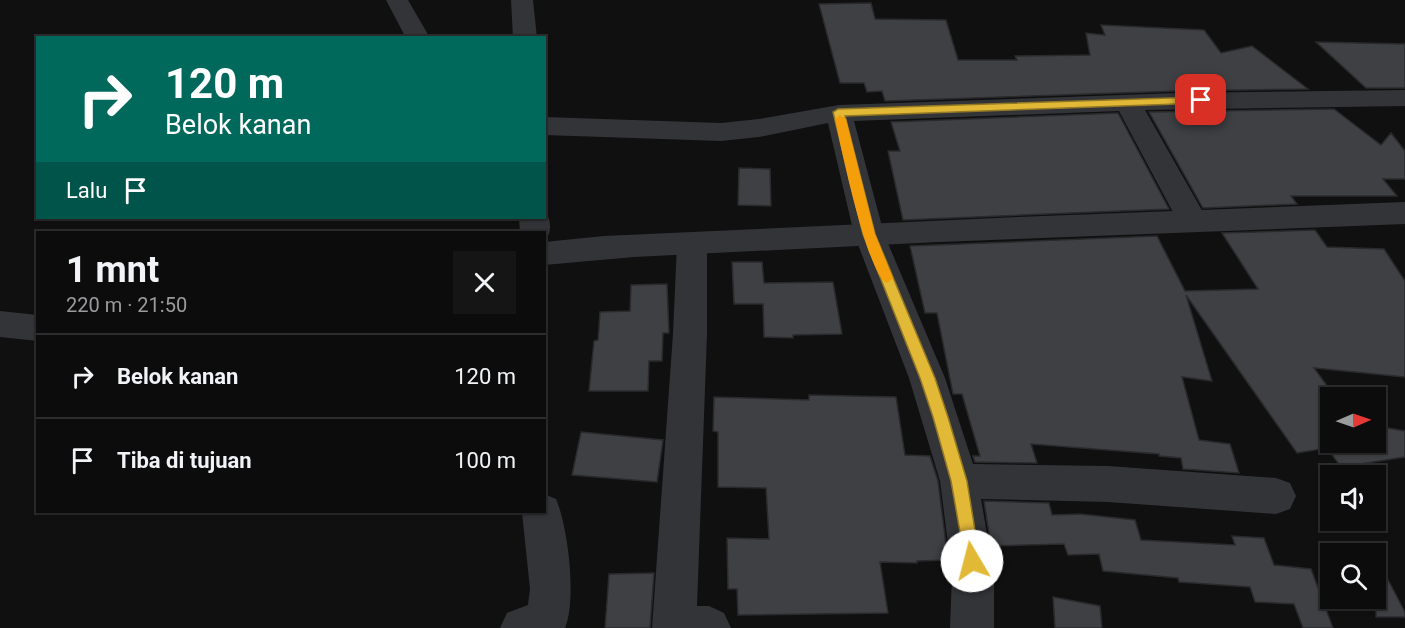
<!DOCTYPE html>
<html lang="id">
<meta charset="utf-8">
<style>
body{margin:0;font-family:Roboto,sans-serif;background:#151516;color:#f1f3f6;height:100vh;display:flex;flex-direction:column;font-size:22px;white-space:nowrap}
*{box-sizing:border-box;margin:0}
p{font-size:20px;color:#9a9b9d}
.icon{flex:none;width:33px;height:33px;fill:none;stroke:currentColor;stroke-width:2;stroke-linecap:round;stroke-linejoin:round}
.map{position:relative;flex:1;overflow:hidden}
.drawer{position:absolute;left:36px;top:231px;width:510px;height:282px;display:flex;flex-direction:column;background:#0c0c0d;border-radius:0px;box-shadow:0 2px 4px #0004,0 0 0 2px #2c2c2e}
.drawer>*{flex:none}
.guide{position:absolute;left:36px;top:36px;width:510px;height:183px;border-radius:0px;box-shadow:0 2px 4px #0004,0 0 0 2px #2c2c2e;background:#00695c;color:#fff;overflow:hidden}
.needle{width:39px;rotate:88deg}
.fabs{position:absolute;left:1320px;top:387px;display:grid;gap:12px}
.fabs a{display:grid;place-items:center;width:66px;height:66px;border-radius:0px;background:#0c0c0d;box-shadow:0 2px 4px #0004,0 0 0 2px #2c2c2e;font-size:30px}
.pin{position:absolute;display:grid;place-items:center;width:51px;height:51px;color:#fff;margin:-26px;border-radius:12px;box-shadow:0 3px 9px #0006}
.me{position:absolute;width:66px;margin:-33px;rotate:352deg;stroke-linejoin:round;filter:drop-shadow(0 0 4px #0008)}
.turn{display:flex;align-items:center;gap:21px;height:126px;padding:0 30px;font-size:27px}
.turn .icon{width:78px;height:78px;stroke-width:2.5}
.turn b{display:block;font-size:42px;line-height:51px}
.then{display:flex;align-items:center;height:57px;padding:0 30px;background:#0003;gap:12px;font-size:22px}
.round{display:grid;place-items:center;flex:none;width:63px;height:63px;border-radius:0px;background:#151516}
.headline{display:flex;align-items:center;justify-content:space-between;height:102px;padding:0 30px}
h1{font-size:36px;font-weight:700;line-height:45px}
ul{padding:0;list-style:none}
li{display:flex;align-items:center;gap:18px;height:84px;padding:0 30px;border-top:2px solid #2c2c2e}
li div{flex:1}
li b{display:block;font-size:22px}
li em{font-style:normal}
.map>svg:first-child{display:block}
</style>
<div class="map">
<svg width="1405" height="628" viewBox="0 0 1405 628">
<rect width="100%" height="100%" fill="#101011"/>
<path fill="#3f4044" stroke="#2a2a2d" stroke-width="1.5" d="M 871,3 L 875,19 L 946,20 L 958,60 L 1017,60 L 1015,56 L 1090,55 L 1086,33 L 1105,35 L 1101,25 L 1204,30 L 1221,53 L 1252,46 L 1308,89 L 1178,91 L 885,101 L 882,91 L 867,92 L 864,83 L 840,83 L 819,4 Z
M 1316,42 L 1405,44 L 1405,88 L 1366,88 Z
M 1334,109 L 1381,145 L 1391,133 L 1405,151 L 1405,179 L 1383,179 L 1397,196 L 1291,196 L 1297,204 L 1203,208 L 1149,112 Z
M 1118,113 L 1169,209 L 903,220 L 888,151 L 900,151 L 891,122 Z
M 739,168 L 770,169 L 771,206 L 738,205 Z
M 1315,230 L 1327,247 L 1384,249 L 1405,281 L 1405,377 L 1314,368 L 1336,398 L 1330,398 L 1330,442 L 1376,442 L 1376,426 L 1405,431 L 1405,457 L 1341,467 L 1327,448 L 1297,453 L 1186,295 L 1212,381 L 1182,377 L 1199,440 L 1230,444 L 1239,473 L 1183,469 L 1181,458 L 1159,456 L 1159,454 L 1031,444 L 1037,463 L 975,462 L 973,456 L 980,456 L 962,394 L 953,394 L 937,313 L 925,313 L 910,246 L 1157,236 L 1185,291 L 1258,289 L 1222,233 Z
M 732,262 L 762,262 L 764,283 L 833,282 L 842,334 L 793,335 L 793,338 L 764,337 L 763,304 L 734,304 Z
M 667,284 L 669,333 L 663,333 L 662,361 L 649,361 L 648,391 L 589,391 L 594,341 L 598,340 L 600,312 L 630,311 L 631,285 Z
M 809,395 L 896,397 L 905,455 L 930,456 L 938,481 L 948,560 L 917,561 L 917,563 L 880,562 L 888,613 L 738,615 L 737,589 L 728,589 L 727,538 L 769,539 L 766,488 L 718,487 L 718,432 L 713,431 L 714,397 L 809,400 Z
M 581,432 L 663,440 L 657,482 L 572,475 Z
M 984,501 L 1049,503 L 1052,515 L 1080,514 L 1135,520 L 1141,540 L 1235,545 L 1232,536 L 1264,538 L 1274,565 L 1311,569 L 1333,628 L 1303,628 L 1294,604 L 1255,602 L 1250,587 L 1179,582 L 1178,578 L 1103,571 L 1099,554 L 1068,555 L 1064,544 L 991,546 Z
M 1376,557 L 1405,612 L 1405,617 L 1376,617 Z
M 654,573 L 650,628 L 605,628 L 609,574 Z
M 1053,597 L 1100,606 L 1102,628 L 1055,628 Z"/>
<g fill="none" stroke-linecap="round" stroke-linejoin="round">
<path fill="#333438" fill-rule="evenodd" d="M 386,0 L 408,0 L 430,38 L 406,38 Z
M 1405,90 L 1405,106 L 1145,110 L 1208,221 L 1204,229 L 1193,232 L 1182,229 L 1119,111 L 854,121 L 884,234 L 945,378 L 973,464 L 1108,466 L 1276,478 L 1290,483 L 1296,496 L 1290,509 L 1276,514 L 1108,502 L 981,499 L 994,575 L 994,628 L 950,628 L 952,575 L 940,481 L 909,378 L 854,234 L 828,123 L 759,137 L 721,141 L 544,135 L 544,117 L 721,123 L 759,119 L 839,105 L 1178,93 Z
M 692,233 L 703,236 L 707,244 L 707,334 L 697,606 L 709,606 L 724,613 L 731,628 L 652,628 L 673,334 L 677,244 L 681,236 Z
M 0,311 L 38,315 L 38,341 L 0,337 Z
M 544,494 L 556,499 C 568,527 577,599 565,628 L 500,628 L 507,613 L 528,605 L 530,589 L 522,512 L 544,512 Z"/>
<path fill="#333438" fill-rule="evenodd" d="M 511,0 L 533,0 L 537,38 L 513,38 Z
M 1405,202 L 1405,224 L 939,242 L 634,257 L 544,265 L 544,242 L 604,236 L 1017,217 Z
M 545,210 C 551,221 552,229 546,240 L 544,232 L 520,232 L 519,218 L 544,218 Z"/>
</g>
<path fill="#e2b837" stroke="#937824" stroke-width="1.5" d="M 1201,97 L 1205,98 L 1205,103 L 845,116 L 875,234 L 935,378 L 948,417 L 967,481 L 980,561 L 978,566 L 972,569 L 966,566 L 951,481 L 933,417 L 920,378 L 863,234 L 833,112 L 838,109 Z"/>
<path fill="#f59e0b" d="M 840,115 L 846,119 L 875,234 L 893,278 L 887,283 C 868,277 840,143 835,119 Z"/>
</svg>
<div class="fabs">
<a><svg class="needle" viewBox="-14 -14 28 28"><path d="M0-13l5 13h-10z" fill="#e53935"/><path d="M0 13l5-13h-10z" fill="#9a9b9d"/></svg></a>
<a><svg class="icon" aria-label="sound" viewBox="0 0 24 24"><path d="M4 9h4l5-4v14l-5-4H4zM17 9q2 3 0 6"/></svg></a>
<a><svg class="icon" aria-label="search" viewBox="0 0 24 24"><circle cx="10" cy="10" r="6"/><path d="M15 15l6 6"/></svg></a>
</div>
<div class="pin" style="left:1201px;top:100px;background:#d93025"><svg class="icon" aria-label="arrive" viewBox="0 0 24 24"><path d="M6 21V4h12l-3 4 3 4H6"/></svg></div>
<svg class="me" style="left:972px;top:561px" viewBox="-20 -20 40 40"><circle r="19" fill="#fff"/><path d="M0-13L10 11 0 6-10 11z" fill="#e2b837"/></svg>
<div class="guide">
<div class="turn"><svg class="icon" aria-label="right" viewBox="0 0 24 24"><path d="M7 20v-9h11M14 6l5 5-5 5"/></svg><div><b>120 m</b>Belok kanan</div></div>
<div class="then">Lalu<svg class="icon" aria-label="arrive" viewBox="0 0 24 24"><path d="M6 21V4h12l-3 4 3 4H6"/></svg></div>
</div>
<section class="drawer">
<div class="headline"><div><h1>1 mnt</h1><p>220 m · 21:50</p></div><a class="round"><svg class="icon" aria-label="close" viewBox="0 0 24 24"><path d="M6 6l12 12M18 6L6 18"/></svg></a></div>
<ul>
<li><svg class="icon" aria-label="right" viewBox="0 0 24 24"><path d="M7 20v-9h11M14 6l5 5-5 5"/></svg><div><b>Belok kanan</b></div><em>120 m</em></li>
<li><svg class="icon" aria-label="arrive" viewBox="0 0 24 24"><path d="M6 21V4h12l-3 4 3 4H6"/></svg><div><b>Tiba di tujuan</b></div><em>100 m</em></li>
</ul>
</section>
</div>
